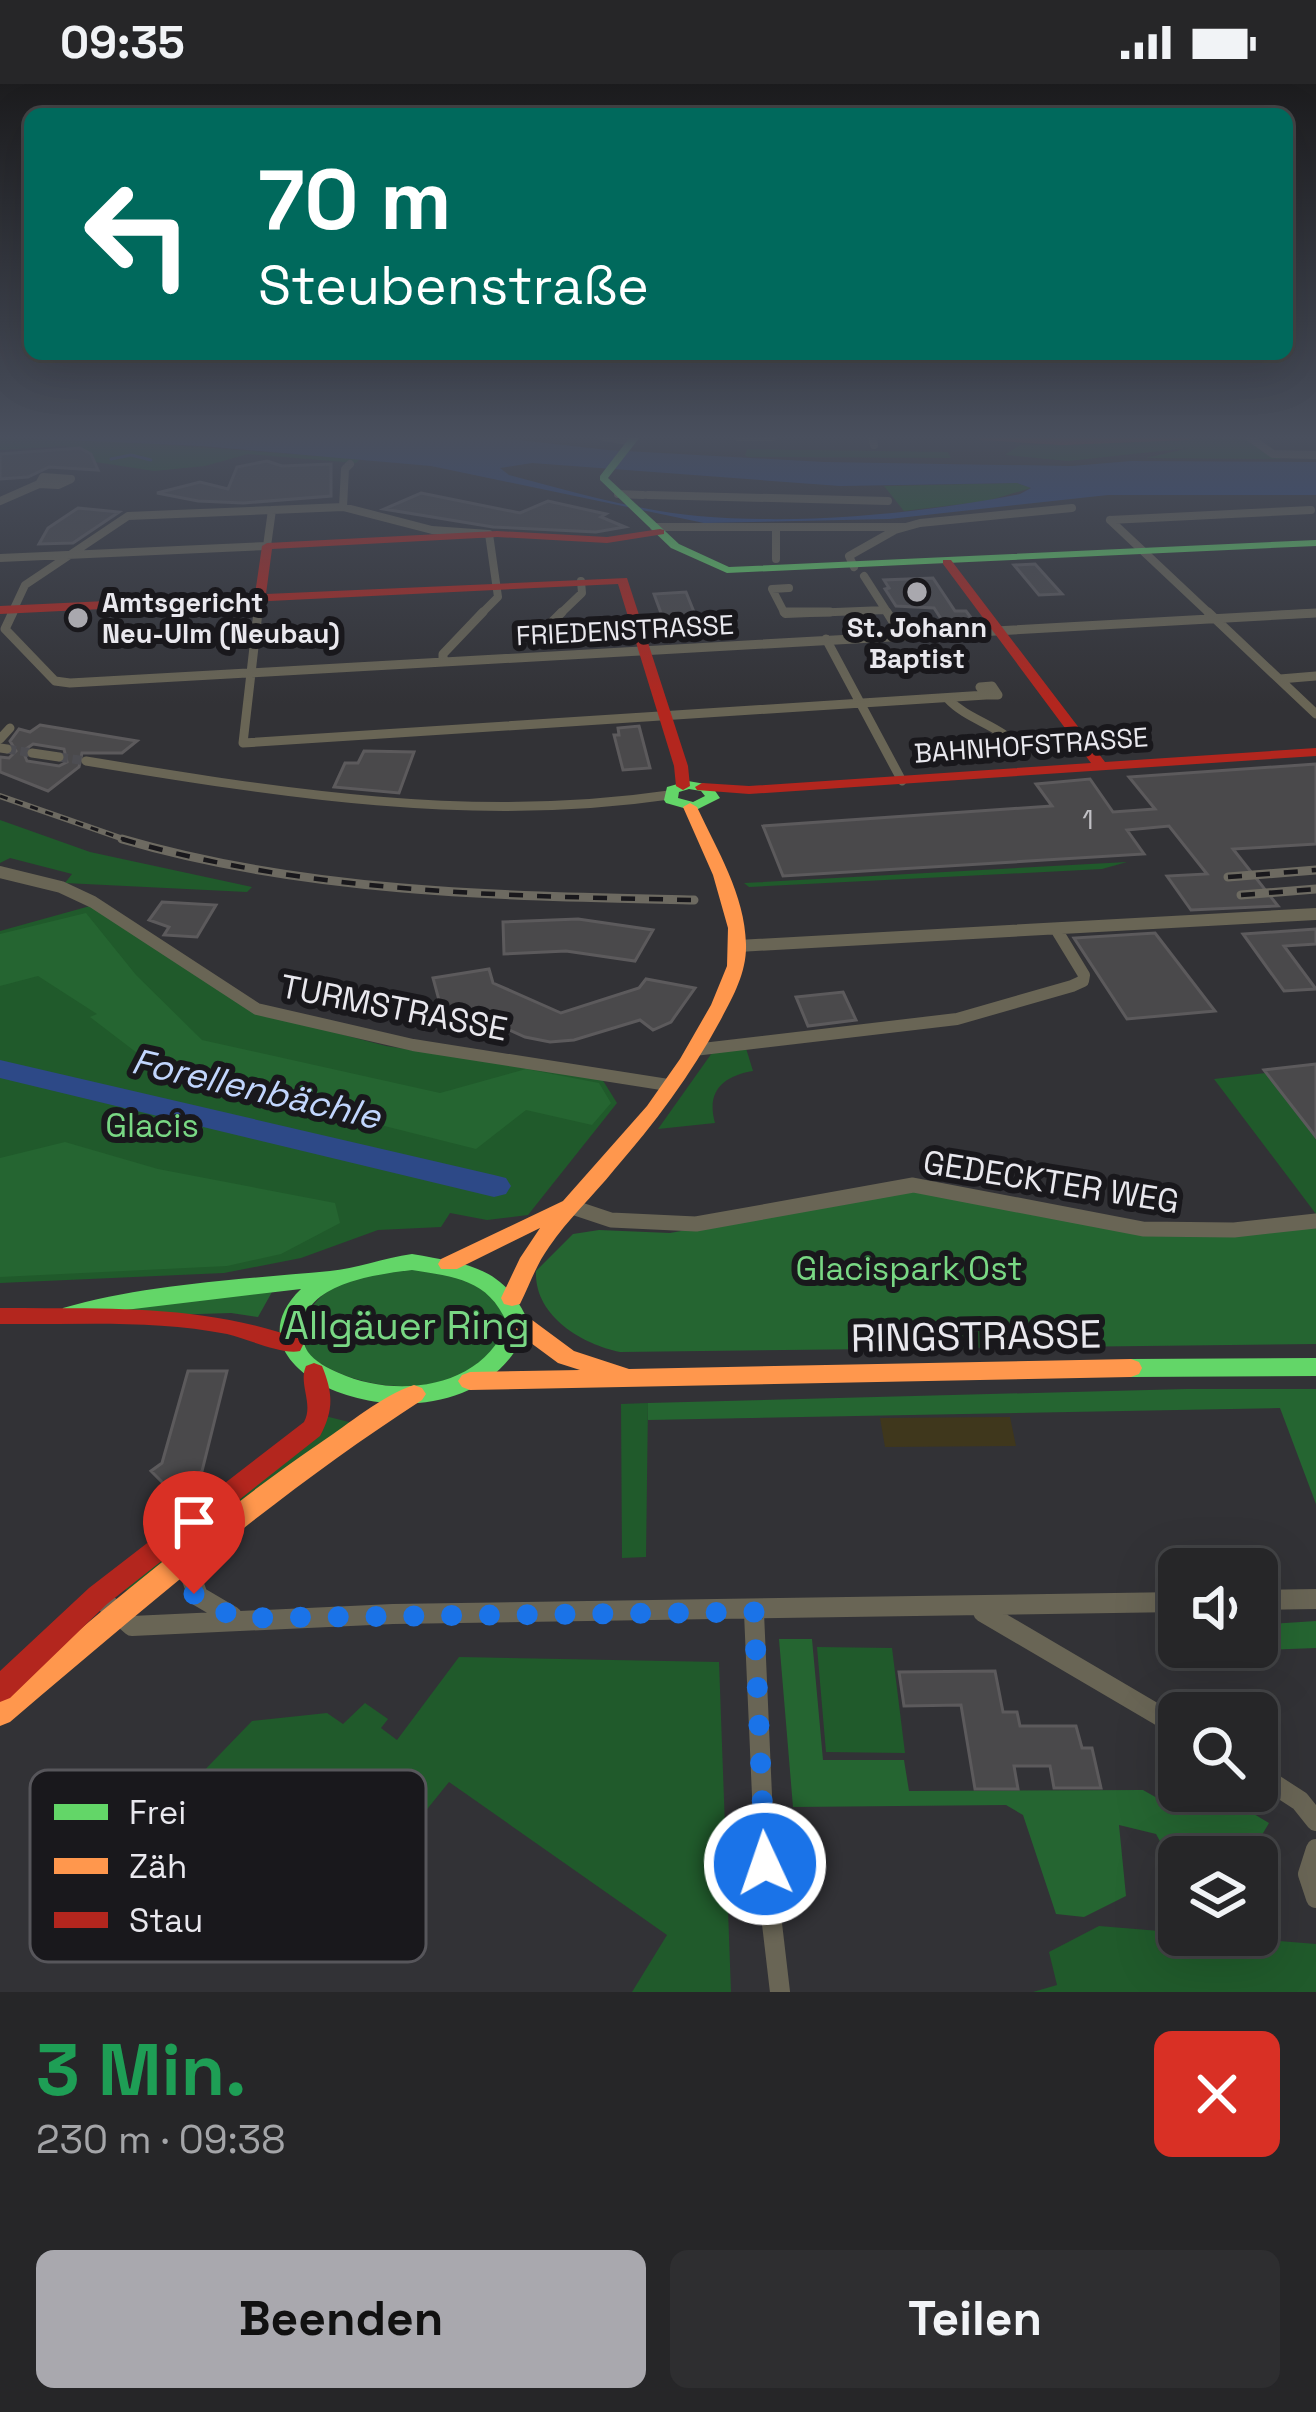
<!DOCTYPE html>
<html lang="de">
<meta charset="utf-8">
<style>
body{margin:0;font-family:"Space Grotesk",sans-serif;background:#2e2e30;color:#f1f3f6;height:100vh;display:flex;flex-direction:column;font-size:45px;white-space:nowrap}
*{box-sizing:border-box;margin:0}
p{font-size:39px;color:#a4a5a8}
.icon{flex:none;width:66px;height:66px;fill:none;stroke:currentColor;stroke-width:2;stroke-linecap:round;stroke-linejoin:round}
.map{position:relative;height:1908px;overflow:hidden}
.panel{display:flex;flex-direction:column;background:#262628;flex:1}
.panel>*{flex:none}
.guide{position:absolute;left:24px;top:24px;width:1269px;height:252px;border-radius:18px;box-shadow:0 12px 48px #0002,0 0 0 3px #424345;background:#00695c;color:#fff;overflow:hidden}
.fabs{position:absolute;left:1158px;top:1464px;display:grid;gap:24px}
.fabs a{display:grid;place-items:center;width:120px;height:120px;border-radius:18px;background:#262628;box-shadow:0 12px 48px #0002,0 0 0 3px #424345;font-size:60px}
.pin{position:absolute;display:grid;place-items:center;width:102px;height:102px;color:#fff;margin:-123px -51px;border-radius:50% 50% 50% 0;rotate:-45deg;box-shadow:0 0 12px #0007}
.pin .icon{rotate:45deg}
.me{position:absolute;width:132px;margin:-66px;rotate:357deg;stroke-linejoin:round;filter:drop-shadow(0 0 9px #0008)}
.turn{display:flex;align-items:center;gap:42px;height:252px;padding:0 36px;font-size:54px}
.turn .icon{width:156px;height:156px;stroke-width:2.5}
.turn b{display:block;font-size:84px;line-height:102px}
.round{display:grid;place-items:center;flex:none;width:126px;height:126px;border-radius:18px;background:#2e2e30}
.summary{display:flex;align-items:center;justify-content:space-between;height:204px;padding:0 36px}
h1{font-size:72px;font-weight:800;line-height:90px;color:#1e9e55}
.cta{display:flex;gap:24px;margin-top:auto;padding:24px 36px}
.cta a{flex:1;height:138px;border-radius:18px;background:#a9a8ae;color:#111;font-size:48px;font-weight:800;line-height:138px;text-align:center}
.cta a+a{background:#2e2e30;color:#f1f3f6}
.status{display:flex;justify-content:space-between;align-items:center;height:84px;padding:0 60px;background:#262628;direction:ltr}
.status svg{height:33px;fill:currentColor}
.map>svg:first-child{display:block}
</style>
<div class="status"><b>09:35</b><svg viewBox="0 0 49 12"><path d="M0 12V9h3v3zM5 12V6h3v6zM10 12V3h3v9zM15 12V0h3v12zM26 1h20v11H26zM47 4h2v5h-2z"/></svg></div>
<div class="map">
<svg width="1316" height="1908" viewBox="0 0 1316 1908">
<rect width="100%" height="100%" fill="#323236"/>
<path fill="#205a2b" d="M 1246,353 L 1281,375 L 1146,374 L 1189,364 L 1068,377 L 1005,371 L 1020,361 Z
M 0,354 L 115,357 L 360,375 L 356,379 L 248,370 L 205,382 L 154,387 L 89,377 L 88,367 L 65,362 L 0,366 Z
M 747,365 L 948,368 L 951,374 L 748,373 L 745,371 Z
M 1017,399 L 1031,404 L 987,417 L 904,427 L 884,402 Z
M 0,736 L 90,768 L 252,803 L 247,808 L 65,799 L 72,790 L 10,774 L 0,779 Z
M 1127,778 L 1102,785 L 749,803 L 744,799 Z
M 90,822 L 249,926 L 386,962 L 602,995 L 617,1019 L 528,1131 L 487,1136 L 450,1129 L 441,1143 L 378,1146 L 301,1174 L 224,1189 L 0,1199 L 0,847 Z
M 745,961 L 753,987 C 723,992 706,1007 715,1039 L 658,1045 L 714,966 Z
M 1316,983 L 1316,1130 L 1214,995 Z
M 648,1319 L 646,1473 L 622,1474 L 621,1320 Z
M 325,1332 L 353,1339 L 131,1510 L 121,1502 Z
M 817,1563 L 892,1564 L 905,1669 L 826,1668 Z
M 459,1573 L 719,1578 L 731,1908 L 632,1908 L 667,1851 L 449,1698 L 399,1760 L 360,1732 L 228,1838 L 186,1805 L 166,1726 L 252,1637 L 327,1629 L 343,1640 L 365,1619 L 388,1635 L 381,1644 L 397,1656 Z
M 1099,1842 L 1316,1860 L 1316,1908 L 1033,1908 L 1057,1901 L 1049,1868 Z"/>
<path fill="#256531" d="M 86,829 L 136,891 L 202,956 L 440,1009 L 526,985 L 599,999 L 611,1019 L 592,1041 L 526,1026 L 476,1065 L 158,985 L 90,933 L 97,930 L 38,892 L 0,902 L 0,850 Z
M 65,1058 L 158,1085 L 335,1119 L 340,1139 L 281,1170 L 227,1182 L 0,1193 L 0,1074 Z
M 915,1104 L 1144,1149 L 1316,1140 L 1316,1260 L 620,1268 C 582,1260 534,1232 536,1187 L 573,1150 L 599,1146 L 670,1149 Z
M 394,1182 L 484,1197 L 512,1228 L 504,1265 C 489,1274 471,1290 454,1295 C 403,1310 349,1301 307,1271 C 294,1206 344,1198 394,1182 Z
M 272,1208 L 258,1233 L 231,1229 L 72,1234 L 193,1214 Z
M 1186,1305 L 1316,1305 L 1316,1420 L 1280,1324 L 648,1336 L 648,1319 Z
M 1316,1537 L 1316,1564 L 1266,1566 L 1257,1541 Z
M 779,1555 L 812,1555 L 823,1676 L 904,1676 L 909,1707 L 1143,1706 L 1187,1731 L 1197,1707 L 1215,1707 L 1269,1739 L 1249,1773 L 1179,1773 L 1179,1792 L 1156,1750 L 1119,1741 L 1126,1812 L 1084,1833 L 1056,1830 L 1023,1731 L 1006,1721 L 793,1723 Z"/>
<path fill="#3f371c" d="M 1010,1333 L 1016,1362 L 885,1363 L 880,1334 Z"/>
<path fill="#2d4987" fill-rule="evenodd" d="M 0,353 L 493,353 L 608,366 L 824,378 L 1072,382 L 1131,377 L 1316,378 L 1316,411 L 1108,411 L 889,435 L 704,439 L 431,382 L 202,362 ZM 532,379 L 840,402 L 1017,399 L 1031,404 L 1020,410 C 917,430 802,441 698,432 C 634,426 570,407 509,391 L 500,384 Z"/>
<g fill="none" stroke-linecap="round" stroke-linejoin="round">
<path stroke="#2d4987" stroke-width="3" d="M 111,375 L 131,371 L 151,376"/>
<path fill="#2d4987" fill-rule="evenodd" d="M 0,976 L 494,1091 L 506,1094 L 511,1102 L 506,1110 L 494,1113 L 0,994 Z"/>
</g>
<path fill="#4a494b" stroke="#5c5a5c" stroke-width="3" fill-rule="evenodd" d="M 80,364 L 91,370 L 98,386 L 49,383 L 28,393 L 0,395 L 0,370 Z
M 267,377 L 282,382 L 331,380 L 331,412 L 243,419 L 198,417 L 157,409 L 200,398 L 228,405 L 237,383 Z
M 421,409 L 520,429 L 548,417 L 606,430 L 601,433 L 625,443 L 596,448 L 493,443 L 384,425 Z
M 78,424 L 119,428 L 73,459 L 39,460 L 48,444 Z
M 1035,480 L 1062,510 L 1039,511 L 1014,481 Z
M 933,494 L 955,527 L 966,527 L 975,539 L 945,541 L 934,524 L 896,522 L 885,505 L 889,504 L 884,496 Z
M 686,508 L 700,543 L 668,548 L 654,510 Z
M 40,641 L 137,657 L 122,669 L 82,669 L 79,683 L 48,707 L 0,688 L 0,673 L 9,674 L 16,667 L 10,657 L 19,645 L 30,648 ZM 33,660 L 64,665 L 67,678 L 59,682 L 27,677 L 23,667 Z
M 639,642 L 650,684 L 623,686 L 614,651 L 619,651 L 618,644 Z
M 364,667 L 414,668 L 399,709 L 334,703 L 345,679 L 358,679 Z
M 1316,680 L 1316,760 L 1233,765 L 1278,822 L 1191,826 L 1167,792 L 1207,790 L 1169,742 L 1127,746 L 1144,770 L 783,792 L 763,742 L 1052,722 L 1036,700 L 1090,695 L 1113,728 L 1155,725 L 1129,693 Z
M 162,818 L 216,821 L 197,853 L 164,851 L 169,843 L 149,836 Z
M 578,835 L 653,846 L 635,877 L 566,867 L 504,870 L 503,838 Z
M 1316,845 L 1316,860 L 1284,862 L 1316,905 L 1284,907 L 1243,850 Z
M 1155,849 L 1215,927 L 1127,935 L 1074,854 Z
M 489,885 L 493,899 L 561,929 L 639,904 L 646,895 L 695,904 L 671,938 L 653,946 L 640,936 L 574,956 L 550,958 L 525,953 L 474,930 L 458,939 L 443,931 L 433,894 Z
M 843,908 L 856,936 L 808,942 L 796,913 Z
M 1316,980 L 1316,1053 L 1264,986 Z
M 188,1287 L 227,1287 L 202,1387 L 172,1408 L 151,1387 L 162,1379 Z
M 995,1587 L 1003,1628 L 1017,1628 L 1020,1642 L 1076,1642 L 1082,1664 L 1092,1664 L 1101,1704 L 1054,1704 L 1050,1682 L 1014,1682 L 1018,1705 L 975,1705 L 961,1621 L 904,1622 L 899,1588 Z"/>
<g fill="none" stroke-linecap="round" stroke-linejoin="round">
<path stroke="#4d4d52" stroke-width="9" stroke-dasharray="9 4.5" stroke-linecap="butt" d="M 7,665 L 32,669
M 59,673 L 86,677"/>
<path stroke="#696555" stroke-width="8" d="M 604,353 L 628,357
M 739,353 L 772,353
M 872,353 L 874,361
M 1249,353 L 1273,370 L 1316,371
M 43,393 L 71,395 L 58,401 L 39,400 Z
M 618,410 L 643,411
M 648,411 L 888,417
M 0,417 L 39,400
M 343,423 L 345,385 L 350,380
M 1110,436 L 1211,531
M 1110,436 L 1311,426
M 654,443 L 905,443
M 776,443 L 776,475
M 0,474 L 267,462 L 272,426
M 854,483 L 849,472 L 895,446 L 920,439 L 1072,424
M 864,492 L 889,531
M 789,504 L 772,505 L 785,530 L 885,526
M 11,531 L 25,501 L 128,432 L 343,423 L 432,446 L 489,450 L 498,513 L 480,531
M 258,531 L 260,514
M 559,531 L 582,509 L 581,497
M 1277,531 L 1316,529"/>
<path stroke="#696555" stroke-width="9" d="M 258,528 L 243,659 L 986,611
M 784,528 L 830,528
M 887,528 L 901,551
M 1208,528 L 1316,630
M 547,543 L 562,528
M 5,545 L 55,597 L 70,599 L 1316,529
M 5,545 L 13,528
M 826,555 L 902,697
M 443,578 L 443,570 L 483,528
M 1280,595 L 1316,592
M 992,602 L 998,611 L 986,611 L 980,603 Z
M 947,614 C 969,638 1001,640 1021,667
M 0,655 L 10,644
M 0,664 L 7,665
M 32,669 L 59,673
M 86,677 C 281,709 472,740 669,711"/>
<path stroke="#696555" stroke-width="12" d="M 0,788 L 61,803 L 93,818 L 257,925 L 413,961 L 668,1001
M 738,862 L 1316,830
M 694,966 L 957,935 L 1072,902 L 1083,897 L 1084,891 L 1056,845"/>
<path stroke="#696555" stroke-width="15" d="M 569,1122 L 611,1136 L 696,1140 L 913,1101 L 1143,1145 L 1234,1146 L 1316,1137"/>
<path stroke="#696555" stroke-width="20" d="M 185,1476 L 198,1512 L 232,1532
M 98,1512 L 132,1542 L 393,1530 L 1179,1518
M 1257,1516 L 1316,1515
M 983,1528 L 1179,1643
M 754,1529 L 765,1780 L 780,1908
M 1257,1689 L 1300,1717 L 1316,1737
M 1316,1765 L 1308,1790 L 1316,1814"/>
<path fill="#63d668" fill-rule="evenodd" d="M 630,353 L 640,353 L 608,394 L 679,460 L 729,483 L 1316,456 L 1316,462 L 727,489 L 671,464 L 600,396 L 600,392 Z
M 688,697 L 711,701 L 720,714 L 694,727 L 666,719 L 664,716 L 667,703 ZM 689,705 L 701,707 L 705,712 L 693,718 L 678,714 L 679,708 Z
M 412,1170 C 468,1180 504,1182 529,1239 C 477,1390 202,1300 301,1205 L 125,1226 L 71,1238 L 63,1236 L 60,1230 L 63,1224 C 145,1200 245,1195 330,1187 C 355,1185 384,1174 412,1170 ZM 412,1186 C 455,1193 488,1195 507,1239 C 483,1305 396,1315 339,1289 C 329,1285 314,1277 308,1268 C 303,1260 302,1250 303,1241 C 308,1199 378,1190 412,1186 Z
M 1316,1274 L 1316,1292 L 1131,1293 L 1123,1290 L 1120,1284 L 1123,1278 L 1131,1275 Z"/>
<path fill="#ff974d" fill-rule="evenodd" d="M 690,719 L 697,723 C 717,766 745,811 746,860 C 747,888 733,913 720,937 C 691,991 654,1040 614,1086 C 593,1112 568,1135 549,1163 C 536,1181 530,1200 520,1220 L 512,1222 L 504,1220 L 501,1214 L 520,1174 L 540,1144 L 457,1185 L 441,1185 L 438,1180 L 441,1175 L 563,1117 L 647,1022 L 680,975 L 711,921 L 727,882 L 728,844 L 713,791 L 683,723 Z
M 520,1231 L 528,1233 L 574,1267 L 629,1285 L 1131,1275 L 1139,1278 L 1142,1284 L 1139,1290 L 1131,1293 L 470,1306 L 462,1303 L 458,1297 L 462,1291 L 470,1288 L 580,1286 L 558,1279 L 512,1245 L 509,1239 L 512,1233 Z
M 414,1301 L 422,1304 L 426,1310 L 422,1316 C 275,1411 143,1525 10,1638 L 0,1642 L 0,1612 C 105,1525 208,1436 320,1359 C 349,1340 381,1312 414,1301 Z"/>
<path fill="#b3261e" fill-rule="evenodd" d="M 976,353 L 1194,353 L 1189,356 L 1061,361 L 981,356 Z
M 660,445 L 664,446 L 664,450 L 607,459 L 497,453 L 272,465 L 266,510 L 627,494 L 688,682 L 690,702 L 683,706 L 676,702 L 674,682 L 618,500 L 0,530 L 0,522 L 255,510 L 262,462 L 267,459 L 497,447 L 607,453 Z
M 943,476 L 951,476 L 1105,678 L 1316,664 L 1316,672 L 749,710 L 697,706 L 695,703 L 702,699 L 749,702 L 1091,679 L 943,480 Z
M 0,1224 C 106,1225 198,1219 300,1255 L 303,1261 L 300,1267 C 282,1271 248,1255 227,1250 C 153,1235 75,1241 0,1240 Z
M 314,1279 L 322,1282 C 333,1309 334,1326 320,1352 L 107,1520 L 10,1614 L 0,1618 L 0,1587 L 89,1504 L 304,1338 C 314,1320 298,1300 306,1282 Z"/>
<defs>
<path id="rail-far1" d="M 0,712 L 132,758"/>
<path id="rail" d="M 122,755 C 307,809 502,812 694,816
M 1228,793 L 1316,786
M 1241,811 L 1316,805"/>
</defs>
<use href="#rail-far1" stroke="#6d6a61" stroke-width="6"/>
<use href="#rail" stroke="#6d6a61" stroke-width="9"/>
<use href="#rail-far1" stroke="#19181c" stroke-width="3" stroke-dasharray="8" stroke-linecap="butt"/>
<use href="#rail" stroke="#19181c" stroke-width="4.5" stroke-dasharray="14" stroke-linecap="butt"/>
</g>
<linearGradient id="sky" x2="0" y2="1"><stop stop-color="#1c1c1e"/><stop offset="0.57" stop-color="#494f5d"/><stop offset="1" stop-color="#494f5d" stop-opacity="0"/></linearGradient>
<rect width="1316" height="620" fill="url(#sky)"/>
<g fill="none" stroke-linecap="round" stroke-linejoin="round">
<path stroke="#1a73e8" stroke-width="21" stroke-dasharray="0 37.8" d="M 194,1510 L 202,1519 L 239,1534 L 754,1528 L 765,1780"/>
</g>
<g fill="#a9a8ae" stroke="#19181c" stroke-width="4.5">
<circle cx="917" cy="508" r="12"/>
<circle cx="78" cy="534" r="12"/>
</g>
<g text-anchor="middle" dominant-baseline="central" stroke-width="12" stroke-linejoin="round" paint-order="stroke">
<g font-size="27" font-weight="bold" fill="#e9e8ee" stroke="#19181c" text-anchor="start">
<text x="102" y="518">Amtsgericht<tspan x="102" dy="31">Neu-Ulm (Neubau)</tspan></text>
<text x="917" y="543" text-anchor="middle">St. Johann<tspan x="917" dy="31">Baptist</tspan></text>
</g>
<g font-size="27" fill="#e9e8ee" stroke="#19181c">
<text transform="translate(625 546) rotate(-3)">FRIEDENSTRASSE</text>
<text transform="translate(1031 661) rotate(-4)">BAHNHOFSTRASSE</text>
</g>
<g font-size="27" fill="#c1c0c5">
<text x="1088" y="735">1</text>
</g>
<g font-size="33" fill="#e9e8ee" stroke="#19181c">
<text transform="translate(394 924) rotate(11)">TURMSTRASSE</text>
<text transform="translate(1051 1098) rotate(9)">GEDECKTER WEG</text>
</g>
<g font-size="33" fill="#79d884" stroke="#19181c">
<text x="152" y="1042">Glacis</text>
<text x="909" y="1185">Glacispark Ost</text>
</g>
<g font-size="36" font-style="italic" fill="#c2d6fe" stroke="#19181c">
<text transform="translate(256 1005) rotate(13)">Forellenbächle</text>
</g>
<g font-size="39" fill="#79d884" stroke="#19181c">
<text x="407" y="1241">Allgäuer Ring</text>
</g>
<g font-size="39" fill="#e9e8ee" stroke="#19181c">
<text transform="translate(976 1252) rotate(-1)">RINGSTRASSE</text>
</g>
</g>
<rect x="30" y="1686" width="396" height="192" rx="18" fill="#19181c" stroke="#57565b" stroke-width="3"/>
<rect x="54" y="1720" width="54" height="16" fill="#63d668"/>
<rect x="54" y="1774" width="54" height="16" fill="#ff974d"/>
<rect x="54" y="1828" width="54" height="16" fill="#b3261e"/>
<g font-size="33" fill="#e9e8ee">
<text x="129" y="1740">Frei</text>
<text x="129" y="1794">Zäh</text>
<text x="129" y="1848">Stau</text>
</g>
</svg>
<div class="fabs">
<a><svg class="icon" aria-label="sound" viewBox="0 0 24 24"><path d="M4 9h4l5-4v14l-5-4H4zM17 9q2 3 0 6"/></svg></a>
<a><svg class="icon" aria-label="search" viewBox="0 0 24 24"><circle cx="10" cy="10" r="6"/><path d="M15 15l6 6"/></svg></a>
<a><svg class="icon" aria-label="layers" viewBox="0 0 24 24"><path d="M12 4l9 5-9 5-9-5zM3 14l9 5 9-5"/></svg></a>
</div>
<div class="pin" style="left:194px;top:1510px;background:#d93025"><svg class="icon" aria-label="arrive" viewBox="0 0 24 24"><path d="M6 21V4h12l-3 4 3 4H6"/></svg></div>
<svg class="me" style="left:765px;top:1780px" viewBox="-20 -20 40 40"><circle r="17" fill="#1a73e8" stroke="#fff" stroke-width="3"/><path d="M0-11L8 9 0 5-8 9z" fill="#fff"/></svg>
<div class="guide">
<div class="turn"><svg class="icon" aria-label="left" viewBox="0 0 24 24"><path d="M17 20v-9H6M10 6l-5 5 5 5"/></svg><div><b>70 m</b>Steubenstraße</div></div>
</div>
</div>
<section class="panel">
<div class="summary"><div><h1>3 Min.</h1><p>230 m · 09:38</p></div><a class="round" style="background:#d93025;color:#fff"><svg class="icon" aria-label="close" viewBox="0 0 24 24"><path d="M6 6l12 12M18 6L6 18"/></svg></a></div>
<div class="cta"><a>Beenden</a><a>Teilen</a></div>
</section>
